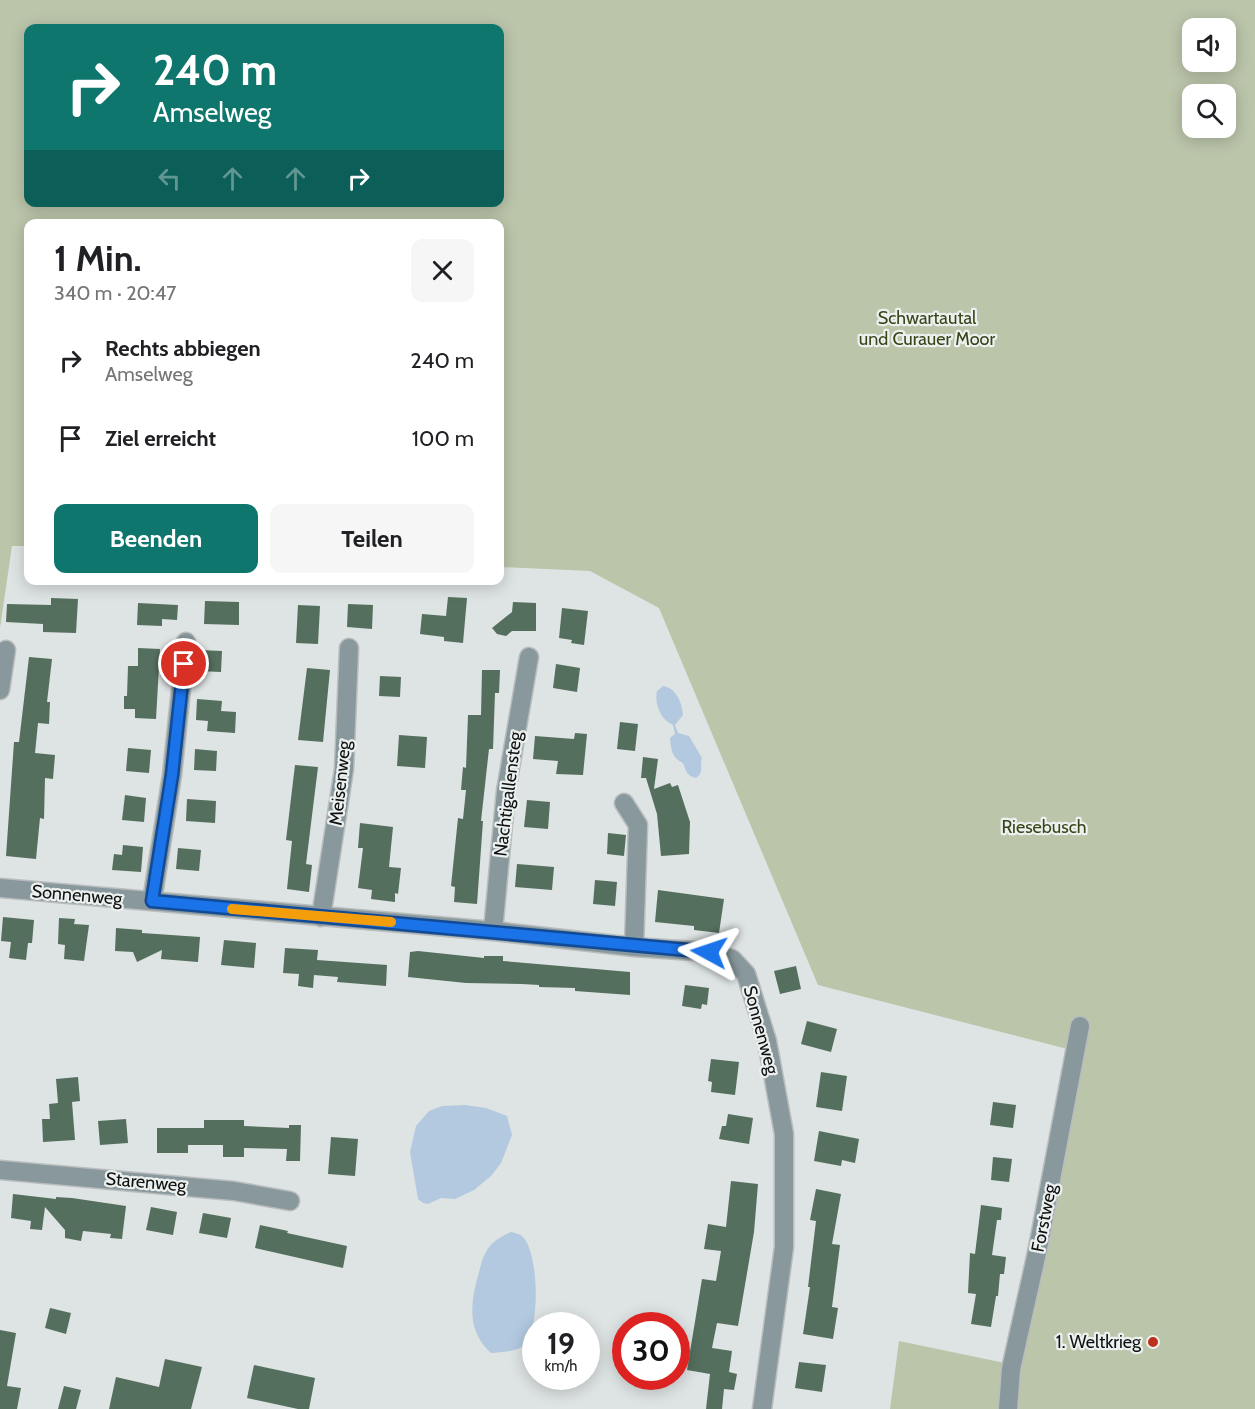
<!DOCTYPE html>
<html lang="de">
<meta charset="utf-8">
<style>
body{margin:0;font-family:Cabin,sans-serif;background:#f6f6f6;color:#202124;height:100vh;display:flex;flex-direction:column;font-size:22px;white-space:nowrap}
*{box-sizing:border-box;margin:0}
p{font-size:20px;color:#757577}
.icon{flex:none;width:33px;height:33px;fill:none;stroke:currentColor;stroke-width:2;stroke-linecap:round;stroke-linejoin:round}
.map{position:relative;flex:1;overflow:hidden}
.details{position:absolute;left:24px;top:219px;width:480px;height:366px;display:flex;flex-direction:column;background:#fff;border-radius:12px;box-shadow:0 3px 15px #0003}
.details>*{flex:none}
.hud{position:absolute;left:24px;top:24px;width:480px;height:183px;border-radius:12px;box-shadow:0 3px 15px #0003;background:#0f766e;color:#fff;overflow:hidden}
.buttons{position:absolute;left:1182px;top:18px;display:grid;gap:12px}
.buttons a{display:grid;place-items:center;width:54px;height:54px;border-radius:12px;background:#fff;box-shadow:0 3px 15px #0003;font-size:30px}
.speed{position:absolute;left:522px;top:1312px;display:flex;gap:12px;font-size:30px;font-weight:700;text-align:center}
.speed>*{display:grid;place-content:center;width:78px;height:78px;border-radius:50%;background:#fff;box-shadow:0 3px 15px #0003;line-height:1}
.speed small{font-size:15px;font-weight:400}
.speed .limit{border:9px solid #d22;background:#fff;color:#111}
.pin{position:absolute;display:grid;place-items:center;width:51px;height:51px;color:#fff;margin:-26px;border:3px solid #fff;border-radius:50%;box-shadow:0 2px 6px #0007}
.me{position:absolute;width:66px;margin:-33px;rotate:275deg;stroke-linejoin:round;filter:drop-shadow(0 0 4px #0008)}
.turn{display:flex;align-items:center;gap:21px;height:126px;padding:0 30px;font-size:27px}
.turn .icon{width:78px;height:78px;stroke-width:2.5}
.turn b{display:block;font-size:42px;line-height:51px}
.lanes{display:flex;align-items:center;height:57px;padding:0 30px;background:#0003;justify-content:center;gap:30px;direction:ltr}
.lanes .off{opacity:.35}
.round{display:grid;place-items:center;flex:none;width:63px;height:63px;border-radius:12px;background:#f6f6f6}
.headline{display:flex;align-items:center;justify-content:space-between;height:102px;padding:0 30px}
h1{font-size:36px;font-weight:700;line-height:45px}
.action{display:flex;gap:12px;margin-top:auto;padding:12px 30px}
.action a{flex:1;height:69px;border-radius:12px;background:#0f766e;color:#fff;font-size:24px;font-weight:700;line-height:69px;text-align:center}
.action a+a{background:#f6f6f6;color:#202124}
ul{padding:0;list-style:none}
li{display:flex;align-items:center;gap:18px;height:78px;padding:0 30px}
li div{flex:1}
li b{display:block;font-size:22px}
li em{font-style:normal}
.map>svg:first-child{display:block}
</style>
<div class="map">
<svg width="1255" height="1409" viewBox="0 0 1255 1409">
<rect width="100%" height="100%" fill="#dee3e3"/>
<path fill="#bbc5aa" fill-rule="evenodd" d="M 0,0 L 1255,0 L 1255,1409 L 890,1409 L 899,1341 L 1019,1366 L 1083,1053 L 818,985 L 659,608 L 590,571 L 500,567 L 500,224 L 28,224 L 28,546 L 12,546 L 0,628 ZM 28,28 L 500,28 L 500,202 L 28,202 ZM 1192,28 L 1226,28 L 1226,62 L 1192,62 ZM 1192,94 L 1226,94 L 1226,128 L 1192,128 Z"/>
<path fill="#b2c9e0" d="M 663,686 C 676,688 682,702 683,715 L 675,725 L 678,733 L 689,736 L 702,758 C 699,766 705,771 696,778 C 687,776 686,771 683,763 C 672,758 671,750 670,738 L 675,734 L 673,725 C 661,720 654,704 657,691 Z
M 465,1105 L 486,1108 L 507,1116 L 512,1135 L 501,1163 L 491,1176 L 474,1190 L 455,1199 L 441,1198 L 428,1204 L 423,1203 L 418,1199 L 410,1152 L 416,1126 L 429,1111 L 442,1106 Z
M 511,1232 C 515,1233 520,1234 523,1237 C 539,1254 541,1331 523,1346 C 515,1352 500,1352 491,1353 C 468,1332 470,1307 477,1279 C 480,1271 481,1260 486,1252 C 491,1242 500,1237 511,1232 Z"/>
<path fill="#556f5e" d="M 448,597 L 467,598 L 463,643 L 444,641 L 444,637 L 420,634 L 422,614 L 446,616 Z
M 51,598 L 78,599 L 76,633 L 43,632 L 43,624 L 6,622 L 7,604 L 51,605 Z
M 205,601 L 239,602 L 239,625 L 204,624 Z
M 513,602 L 536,603 L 536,631 L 512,631 L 506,636 L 497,634 L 492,628 L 512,612 Z
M 138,603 L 178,605 L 177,620 L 162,619 L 162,626 L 137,625 Z
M 348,604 L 373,605 L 372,629 L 347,627 Z
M 298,605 L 320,606 L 318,644 L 296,643 Z
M 562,608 L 588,611 L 584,645 L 571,643 L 572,640 L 559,638 Z
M 138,648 L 160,649 L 156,719 L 135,718 L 135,709 L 124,709 L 124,696 L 127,696 L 128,666 L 138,666 Z
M 199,650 L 222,651 L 221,672 L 198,671 Z
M 29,657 L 52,659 L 47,702 L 50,702 L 49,724 L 38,723 L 35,753 L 55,755 L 53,779 L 45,778 L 44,819 L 40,818 L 36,859 L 6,856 L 14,742 L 19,742 Z
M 556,664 L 580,668 L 577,692 L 553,688 Z
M 307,668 L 330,670 L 323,742 L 298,740 Z
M 482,670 L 500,670 L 499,693 L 495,693 L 493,749 L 489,749 L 481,821 L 483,821 L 477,904 L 454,902 L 455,887 L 451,886 L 458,818 L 463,819 L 466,790 L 461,790 L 463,767 L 466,768 L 468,715 L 481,715 Z
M 380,676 L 401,677 L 400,697 L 379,696 Z
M 197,699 L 222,701 L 221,711 L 236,712 L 235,733 L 207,731 L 208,721 L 196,720 Z
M 620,722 L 638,724 L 635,751 L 617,749 Z
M 575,733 L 587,734 L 583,775 L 556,774 L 558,761 L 533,759 L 535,736 L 574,739 Z
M 399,735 L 427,737 L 425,768 L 397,766 Z
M 128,748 L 151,750 L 149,773 L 126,771 Z
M 195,749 L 217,751 L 216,771 L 194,770 Z
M 643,757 L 658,759 L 654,789 L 670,783 L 672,787 L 678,785 L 690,822 L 689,854 L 661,856 L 657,814 L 646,778 L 641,778 Z
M 295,765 L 318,767 L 306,864 L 312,865 L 309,892 L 287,889 L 292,841 L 286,840 Z
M 125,795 L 146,798 L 144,822 L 122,820 Z
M 187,799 L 216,801 L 215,823 L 186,821 Z
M 527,800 L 550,802 L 548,829 L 524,827 Z
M 360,823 L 393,827 L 389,867 L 401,868 L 398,894 L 395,893 L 395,902 L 371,899 L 372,890 L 358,888 L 363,848 L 358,848 Z
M 608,833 L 626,835 L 624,856 L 607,854 Z
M 123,845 L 143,847 L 141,872 L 112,870 L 114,854 L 122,855 Z
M 178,848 L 201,850 L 199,871 L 176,869 Z
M 517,864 L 554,867 L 552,890 L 515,887 Z
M 595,880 L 617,882 L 615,906 L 593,904 Z
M 658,890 L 724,899 L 719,933 L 694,930 L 694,926 L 655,922 Z
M 3,917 L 34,920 L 32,943 L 28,943 L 26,960 L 9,958 L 11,942 L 1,941 Z
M 59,918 L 75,919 L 74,924 L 89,925 L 84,961 L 64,959 L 65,945 L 58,944 Z
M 116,928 L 142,930 L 142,933 L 200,937 L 198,962 L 161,959 L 162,950 L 137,962 L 133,952 L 115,951 Z
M 224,940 L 256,943 L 254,968 L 221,965 Z
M 285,948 L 318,950 L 317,960 L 387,965 L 386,986 L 337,982 L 338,977 L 314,975 L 313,988 L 298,986 L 299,974 L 283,973 Z
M 418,951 L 484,958 L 484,956 L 503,956 L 503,961 L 630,972 L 630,995 L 575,991 L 575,988 L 539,987 L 539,985 L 522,984 L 466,983 L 408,977 L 410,952 Z
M 796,966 L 801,989 L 780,994 L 774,971 Z
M 685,985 L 709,988 L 707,1005 L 702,1004 L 701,1009 L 682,1006 Z
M 807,1021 L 837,1029 L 831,1052 L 801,1044 Z
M 711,1059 L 739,1062 L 735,1095 L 711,1092 L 712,1082 L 708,1081 Z
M 821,1072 L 847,1076 L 842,1111 L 816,1107 Z
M 78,1077 L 80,1101 L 72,1102 L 75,1140 L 43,1142 L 42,1119 L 50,1119 L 49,1104 L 58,1103 L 56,1079 Z
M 993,1102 L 1016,1105 L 1013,1128 L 990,1125 Z
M 728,1114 L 753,1118 L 749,1144 L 719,1139 L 722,1126 L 726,1126 Z
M 126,1119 L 128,1143 L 100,1145 L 98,1121 Z
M 204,1120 L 244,1120 L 244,1126 L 289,1128 L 289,1125 L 301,1125 L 300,1161 L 286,1161 L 287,1149 L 244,1148 L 244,1157 L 223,1157 L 223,1145 L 188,1145 L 188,1153 L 157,1153 L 157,1128 L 204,1128 Z
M 819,1131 L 859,1139 L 855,1163 L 842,1160 L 841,1166 L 814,1161 Z
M 331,1137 L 358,1139 L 355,1176 L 328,1174 Z
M 993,1157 L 1012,1159 L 1009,1182 L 991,1180 Z
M 731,1181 L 758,1184 L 754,1232 L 738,1326 L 717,1323 L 712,1348 L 732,1351 L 729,1372 L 737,1374 L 734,1390 L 724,1389 L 722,1409 L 706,1409 L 710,1374 L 687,1370 L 702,1279 L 716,1281 L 721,1251 L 704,1249 L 708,1224 L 726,1227 Z
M 816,1189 L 841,1194 L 832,1244 L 840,1245 L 832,1307 L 838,1308 L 833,1339 L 803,1334 L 810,1287 L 808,1287 L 816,1221 L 810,1220 Z
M 13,1194 L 56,1199 L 56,1197 L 72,1198 L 126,1206 L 122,1239 L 110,1238 L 111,1234 L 83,1231 L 81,1241 L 65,1238 L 65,1230 L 45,1207 L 42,1230 L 30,1229 L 31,1221 L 11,1218 Z
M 981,1205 L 1002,1208 L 1001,1220 L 997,1220 L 992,1255 L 1006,1257 L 1004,1274 L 1000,1274 L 998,1296 L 996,1296 L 991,1327 L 971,1324 L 976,1294 L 968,1293 L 970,1253 L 975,1254 Z
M 151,1207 L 177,1212 L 173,1235 L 146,1230 Z
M 203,1213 L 231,1218 L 227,1238 L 199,1233 Z
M 260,1225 L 288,1231 L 287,1233 L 347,1246 L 343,1268 L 255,1248 Z
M 50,1308 L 71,1313 L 66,1334 L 45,1328 Z
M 0,1330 L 16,1333 L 7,1386 L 21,1388 L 17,1409 L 0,1409 Z
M 165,1359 L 202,1367 L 191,1409 L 109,1409 L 116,1377 L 159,1387 Z
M 799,1362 L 826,1365 L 822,1392 L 795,1388 Z
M 254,1365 L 315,1378 L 309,1409 L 298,1409 L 247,1398 Z
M 64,1386 L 81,1390 L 76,1409 L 58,1409 Z"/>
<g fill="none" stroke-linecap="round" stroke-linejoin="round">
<defs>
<path id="minor" d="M 0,690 L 6,650
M 624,803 L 638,825 L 634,947
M 0,888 L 493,931 L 634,947 L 709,952 L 732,959 L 746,974 L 767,1041 L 784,1134 L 784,1247 L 762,1409
M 152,901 L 172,775 L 186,642
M 321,917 L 344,769 L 349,648
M 493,931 L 506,791 L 529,657
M 0,1170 L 234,1191 L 290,1201
M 1008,1409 L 1011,1369 L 1038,1248 L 1080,1026"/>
</defs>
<use href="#minor" stroke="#b9bdbd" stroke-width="21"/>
<use href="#minor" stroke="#89989d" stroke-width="18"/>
</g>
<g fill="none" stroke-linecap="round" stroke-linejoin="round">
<defs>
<path id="route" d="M 184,664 L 172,775 L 152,901 C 338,918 523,935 709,952"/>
</defs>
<use href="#route" stroke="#114b97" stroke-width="15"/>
<use href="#route" stroke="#1a73e8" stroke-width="10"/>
<path stroke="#f59e0b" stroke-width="10" d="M 232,909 L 391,922"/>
</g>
<circle fill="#bd311a" stroke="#ecf1f0" stroke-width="2" cx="1153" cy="1342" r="6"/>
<g text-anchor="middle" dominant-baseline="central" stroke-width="4.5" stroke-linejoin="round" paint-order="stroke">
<g font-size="18" fill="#374517" stroke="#ecf1f0">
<text x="927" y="318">Schwartautal<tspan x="927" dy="21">und Curauer Moor</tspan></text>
<text x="1044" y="827">Riesebusch</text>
</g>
<g font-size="18" fill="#101212" stroke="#ecf1f0">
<text transform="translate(340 783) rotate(-84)">Meisenweg</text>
<text transform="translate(508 794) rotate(-83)">Nachtigallensteg</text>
<text transform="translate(77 895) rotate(5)">Sonnenweg</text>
<text transform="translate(761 1030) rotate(75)">Sonnenweg</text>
<text transform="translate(146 1182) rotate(5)">Starenweg</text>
<text transform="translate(1044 1218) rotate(-79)">Forstweg</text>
</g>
<g font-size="18" fill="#101212" stroke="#ecf1f0" text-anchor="end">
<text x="1141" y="1342">1. Weltkrieg</text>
</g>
</g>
</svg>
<div class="buttons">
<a><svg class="icon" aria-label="sound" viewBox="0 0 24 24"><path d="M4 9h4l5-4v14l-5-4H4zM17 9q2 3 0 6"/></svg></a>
<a><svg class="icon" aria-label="search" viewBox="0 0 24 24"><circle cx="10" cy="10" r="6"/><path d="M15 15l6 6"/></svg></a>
</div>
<div class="speed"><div>19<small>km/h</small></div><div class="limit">30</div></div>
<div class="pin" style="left:184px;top:664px;background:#d93025"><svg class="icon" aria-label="arrive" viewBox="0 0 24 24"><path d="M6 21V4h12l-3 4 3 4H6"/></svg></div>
<svg class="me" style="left:709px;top:952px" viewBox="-20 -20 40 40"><path d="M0-17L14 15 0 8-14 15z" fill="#1a73e8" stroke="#fff" stroke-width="4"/></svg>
<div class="hud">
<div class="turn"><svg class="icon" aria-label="right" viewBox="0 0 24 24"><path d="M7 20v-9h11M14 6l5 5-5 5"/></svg><div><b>240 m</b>Amselweg</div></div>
<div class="lanes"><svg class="icon off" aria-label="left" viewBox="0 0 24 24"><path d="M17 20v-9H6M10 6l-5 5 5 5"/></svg><svg class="icon off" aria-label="ahead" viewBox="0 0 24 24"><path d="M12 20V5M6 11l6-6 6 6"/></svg><svg class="icon off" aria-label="ahead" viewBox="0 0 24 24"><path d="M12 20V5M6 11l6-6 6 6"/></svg><svg class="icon" aria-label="right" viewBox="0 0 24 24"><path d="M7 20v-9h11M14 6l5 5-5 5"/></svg></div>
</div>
<section class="details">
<div class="headline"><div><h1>1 Min.</h1><p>340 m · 20:47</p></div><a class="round"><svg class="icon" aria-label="close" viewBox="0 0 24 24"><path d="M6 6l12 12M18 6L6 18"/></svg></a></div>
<ul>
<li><svg class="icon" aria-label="right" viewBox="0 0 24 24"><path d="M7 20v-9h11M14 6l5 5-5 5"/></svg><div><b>Rechts abbiegen</b><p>Amselweg</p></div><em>240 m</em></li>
<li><svg class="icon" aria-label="arrive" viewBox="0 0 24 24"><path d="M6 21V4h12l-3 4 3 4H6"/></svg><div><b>Ziel erreicht</b></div><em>100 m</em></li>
</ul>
<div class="action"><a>Beenden</a><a>Teilen</a></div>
</section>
</div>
